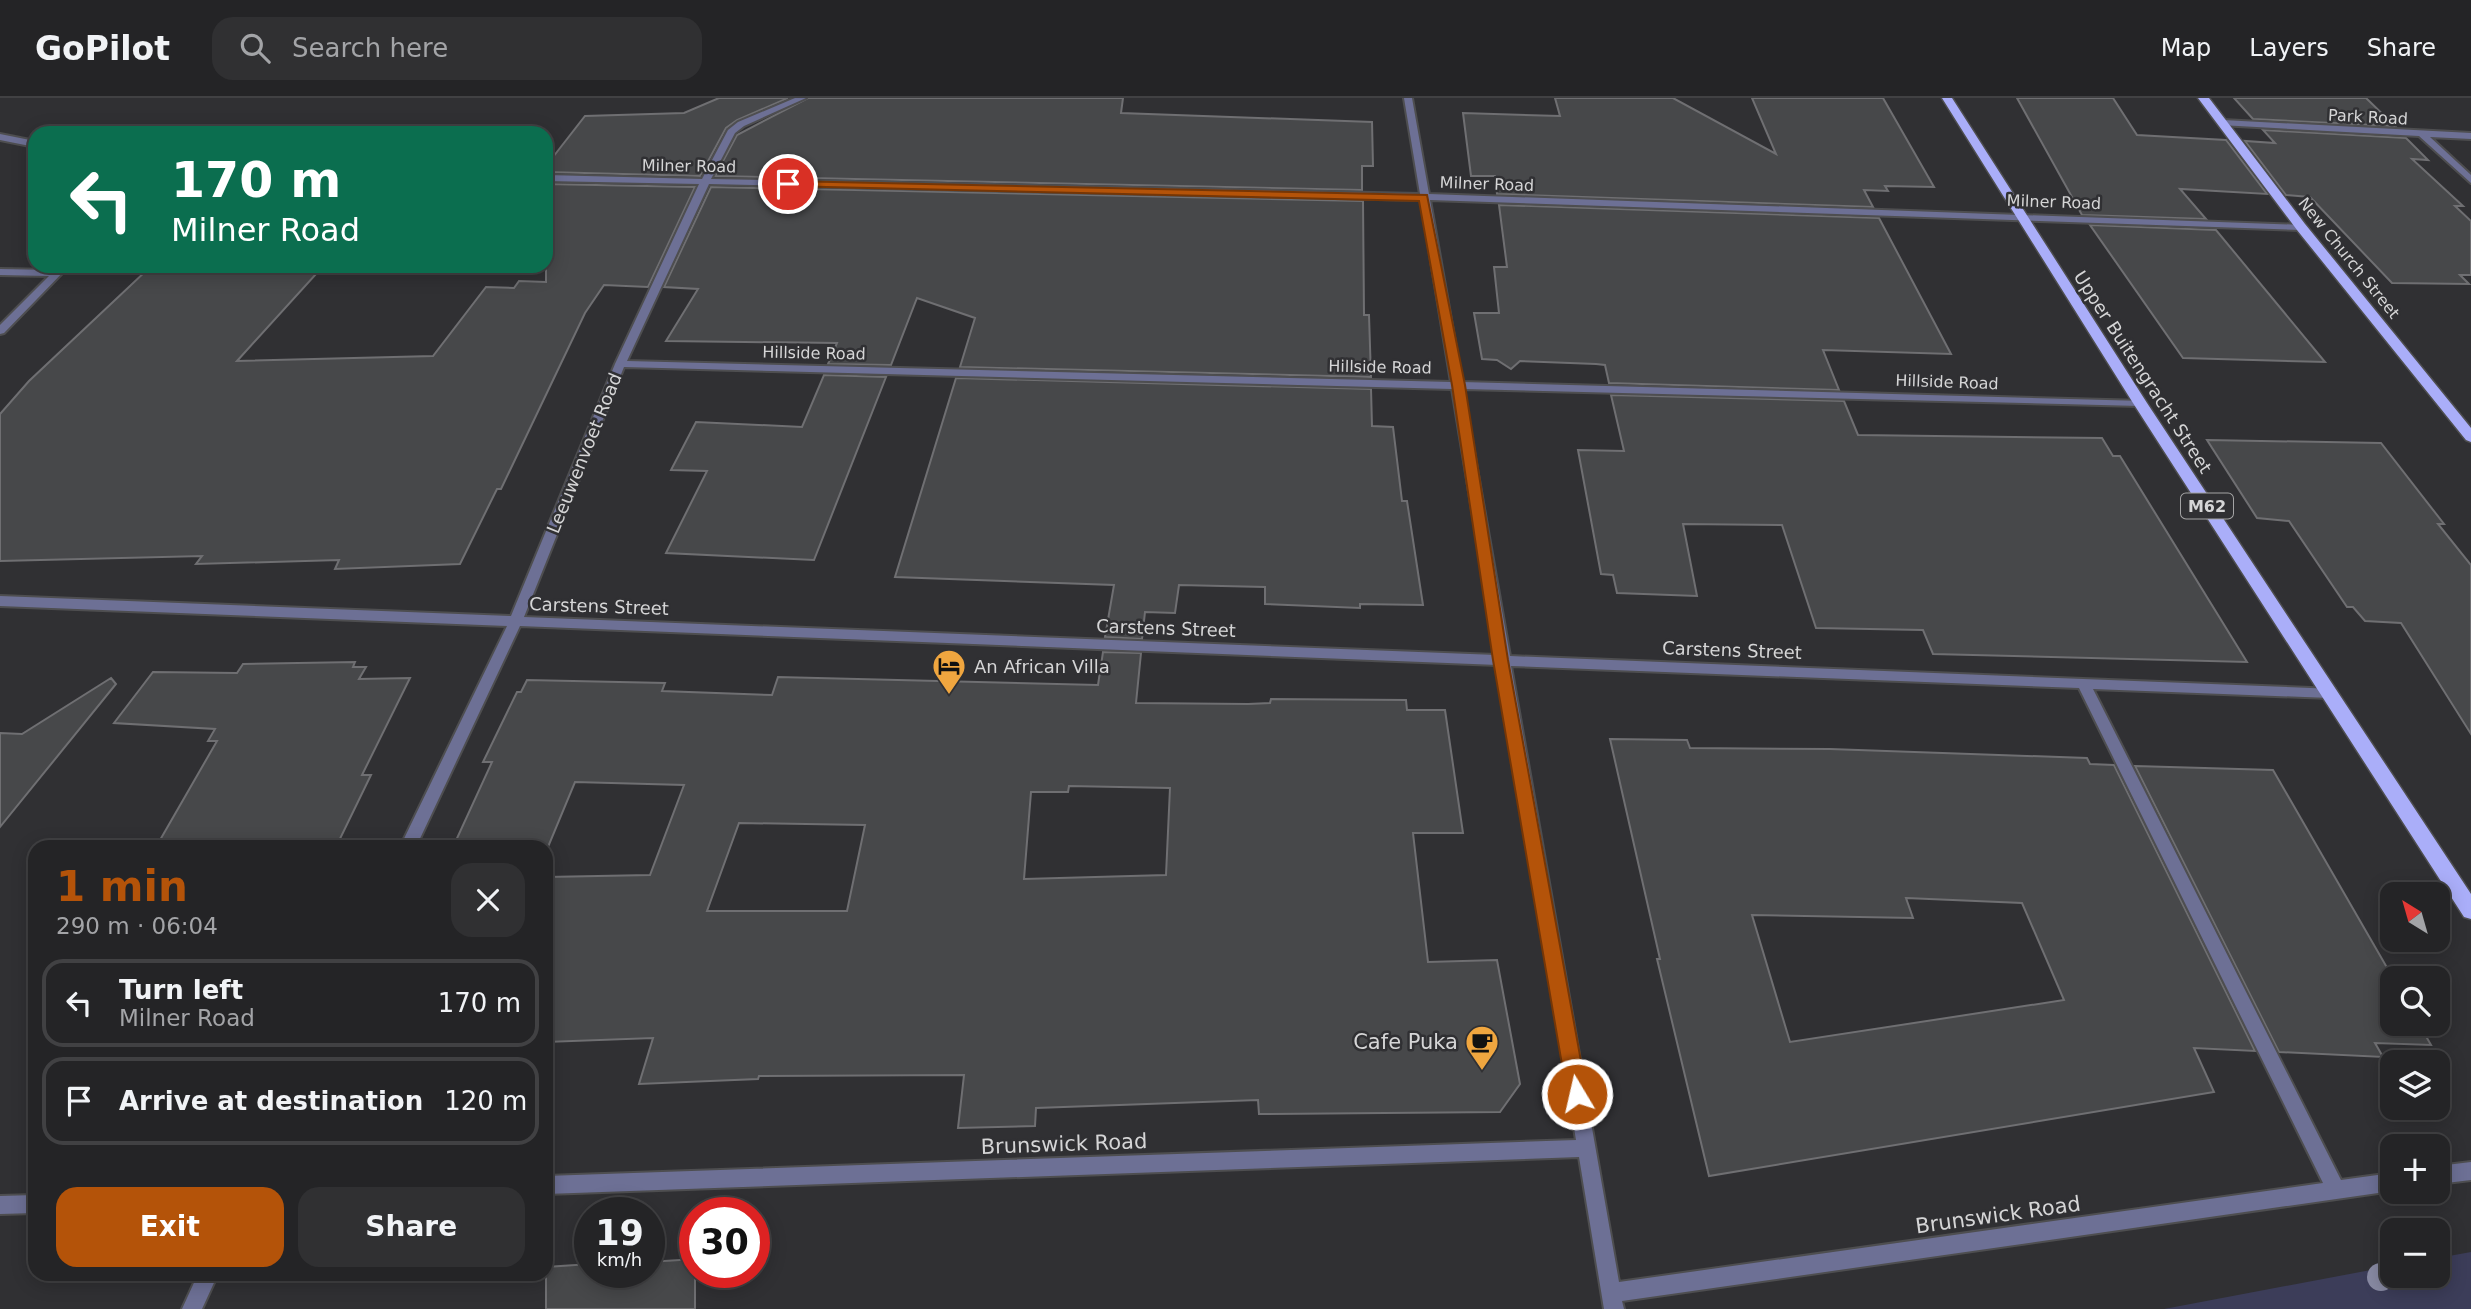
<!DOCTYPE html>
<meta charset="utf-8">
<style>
body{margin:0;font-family:"DejaVu Sans",sans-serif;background:#303032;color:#f1f3f6;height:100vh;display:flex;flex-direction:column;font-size:26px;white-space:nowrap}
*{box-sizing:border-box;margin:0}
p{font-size:23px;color:#a3a4a7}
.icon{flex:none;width:38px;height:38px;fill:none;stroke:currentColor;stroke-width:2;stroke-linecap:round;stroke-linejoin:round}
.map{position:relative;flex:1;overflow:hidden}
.sheet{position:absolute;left:28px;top:742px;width:525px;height:441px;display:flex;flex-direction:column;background:#242426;border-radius:21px;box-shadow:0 4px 18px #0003,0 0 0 2px #414143}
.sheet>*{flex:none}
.banner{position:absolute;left:28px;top:28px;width:525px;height:147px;border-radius:21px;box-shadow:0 4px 18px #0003,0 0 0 2px #414143;background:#0b6e4f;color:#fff;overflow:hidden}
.needle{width:46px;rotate:323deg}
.controls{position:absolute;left:2380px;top:784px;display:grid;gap:14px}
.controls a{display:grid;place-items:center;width:70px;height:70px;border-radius:14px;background:#242426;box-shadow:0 4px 18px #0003,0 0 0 2px #414143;font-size:35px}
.speed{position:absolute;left:574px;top:1099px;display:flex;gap:14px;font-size:35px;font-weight:700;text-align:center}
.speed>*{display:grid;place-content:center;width:91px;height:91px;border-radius:50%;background:#242426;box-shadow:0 4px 18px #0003,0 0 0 2px #414143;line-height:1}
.speed small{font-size:18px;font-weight:400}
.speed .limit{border:10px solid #d22;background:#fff;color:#111}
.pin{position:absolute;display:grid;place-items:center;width:60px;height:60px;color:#fff;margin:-30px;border:4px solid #fff;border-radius:50%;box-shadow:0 2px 7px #0007}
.me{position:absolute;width:77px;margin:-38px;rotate:351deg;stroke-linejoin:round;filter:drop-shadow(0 0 5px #0008)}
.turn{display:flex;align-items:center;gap:24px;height:147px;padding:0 28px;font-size:32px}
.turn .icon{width:91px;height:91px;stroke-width:2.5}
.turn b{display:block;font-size:49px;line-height:60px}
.round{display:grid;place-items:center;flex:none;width:74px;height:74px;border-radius:21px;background:#303032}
.summary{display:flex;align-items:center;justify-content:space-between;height:119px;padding:0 28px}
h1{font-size:42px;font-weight:700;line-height:52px;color:#b45309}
.action{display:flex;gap:14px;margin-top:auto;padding:14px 28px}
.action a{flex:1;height:80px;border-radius:21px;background:#b45309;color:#fff;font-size:28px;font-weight:700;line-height:80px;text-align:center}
.action a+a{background:#303032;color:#f1f3f6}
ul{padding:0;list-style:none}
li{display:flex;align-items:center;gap:21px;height:88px;margin:0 14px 10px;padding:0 14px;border:4px solid #414143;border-radius:21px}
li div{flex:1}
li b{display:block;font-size:26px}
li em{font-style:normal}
header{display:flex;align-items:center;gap:42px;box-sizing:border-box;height:98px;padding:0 35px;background:#242426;border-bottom:2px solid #414143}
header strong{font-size:33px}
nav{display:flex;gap:38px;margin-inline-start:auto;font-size:24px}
.search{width:490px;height:63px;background:#303032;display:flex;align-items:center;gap:18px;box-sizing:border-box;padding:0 24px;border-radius:21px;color:#a3a4a7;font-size:26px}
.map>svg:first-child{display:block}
</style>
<header>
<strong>GoPilot</strong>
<div class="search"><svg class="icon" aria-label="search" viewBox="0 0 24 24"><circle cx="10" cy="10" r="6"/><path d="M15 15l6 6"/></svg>Search here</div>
<nav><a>Map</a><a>Layers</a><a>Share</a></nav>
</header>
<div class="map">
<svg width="2471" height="1211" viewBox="0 0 2471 1211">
<rect width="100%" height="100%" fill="#303033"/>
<path fill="#3c3d59" d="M 2471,1154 L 2471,1211 L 2164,1211 L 2392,1168 L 2392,1178 L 2438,1178 L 2438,1160 Z"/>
<path fill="#47484a" stroke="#6f6f72" stroke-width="2" fill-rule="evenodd" d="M 719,0 L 788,0 L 737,22 L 726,30 L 700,78 L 546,74 L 546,68 L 585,18 L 684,15 Z
M 808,0 L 1123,0 L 1121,15 L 1372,24 L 1373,68 L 1362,68 L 1362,92 L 715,78 L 737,37 Z
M 1555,0 L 1673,0 L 1776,56 L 1752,0 L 1883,0 L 1934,89 L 1885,88 L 1888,93 L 1864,92 L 1873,109 L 1497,96 L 1495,78 L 1471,78 L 1463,15 L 1560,18 Z
M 2017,0 L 2113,0 L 2137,37 L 2226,42 L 2267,96 L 2180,91 L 2206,121 L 2082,117 Z
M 2234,0 L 2366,0 L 2395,28 L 2253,21 Z
M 2263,32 L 2406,40 L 2428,62 L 2412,61 L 2463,108 L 2455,108 L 2471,123 L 2471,177 L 2460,177 L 2469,186 L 2392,185 L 2310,99 L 2286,97 L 2245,43 L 2275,45 Z
M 546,86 L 695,89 L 648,189 L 604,187 L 585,215 L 501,391 L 497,391 L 460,466 L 335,471 L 339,462 L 196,466 L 202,458 L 0,463 L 0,316 L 29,283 L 148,171 L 317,175 L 237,263 L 433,258 L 486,189 L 514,190 L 519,183 L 546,184 Z
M 711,89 L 1363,103 L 1364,217 L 1369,217 L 1371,279 L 960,269 L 975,220 L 917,200 L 891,267 L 828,266 L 837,245 L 666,243 L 698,191 L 664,189 Z
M 1499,107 L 1879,120 L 1951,256 L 1823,252 L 1839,292 L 1609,285 L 1605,267 L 1596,266 L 1520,263 L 1511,271 L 1497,262 L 1482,261 L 1474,215 L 1499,215 L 1494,169 L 1507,169 Z
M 2090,127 L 2216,132 L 2325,264 L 2183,260 Z
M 824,277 L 886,279 L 814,462 L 666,455 L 707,373 L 671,372 L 696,324 L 802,329 Z
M 956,280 L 1371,291 L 1372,328 L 1393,329 L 1402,403 L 1407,403 L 1423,507 L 1360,506 L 1360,510 L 1265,506 L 1265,489 L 1179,487 L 1175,515 L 1145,514 L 1142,541 L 1105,539 L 1114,487 L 895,479 Z
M 1611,297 L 1844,303 L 1858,337 L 2102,340 L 2113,358 L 2120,358 L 2247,564 L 1933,556 L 1923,532 L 1816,530 L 1782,427 L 1683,426 L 1697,498 L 1617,495 L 1613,477 L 1601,476 L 1578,352 L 1624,353 Z
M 2207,342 L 2381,345 L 2444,426 L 2438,426 L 2471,467 L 2471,636 L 2401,525 L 2365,523 L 2353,509 L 2347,509 L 2289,423 L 2257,420 Z
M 1103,554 L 1141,555 L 1136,605 L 1248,606 L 1270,605 L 1271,601 L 1406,602 L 1407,612 L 1445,612 L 1463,735 L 1413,735 L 1428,864 L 1497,862 L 1520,986 L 1500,1014 L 1259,1016 L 1258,1002 L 1036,1010 L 1035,1028 L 958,1030 L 964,977 L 759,978 L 758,981 L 639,986 L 653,940 L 546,944 L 546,779 L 650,777 L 684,687 L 575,684 L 548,749 L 453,749 L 492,664 L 483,664 L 517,594 L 521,594 L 527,582 L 665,585 L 662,593 L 772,597 L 778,579 L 1098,587 ZM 1069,688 L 1170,690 L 1166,777 L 1024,781 L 1031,694 L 1068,694 ZM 739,725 L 865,727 L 847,813 L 707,813 Z
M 355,564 L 353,569 L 366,569 L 359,581 L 410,580 L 362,677 L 371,677 L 336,749 L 156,749 L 217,643 L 208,643 L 215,631 L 114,625 L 153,574 L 237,575 L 243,566 Z
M 111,580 L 116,586 L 0,729 L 0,635 L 22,636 Z
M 1610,641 L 1687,642 L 1690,650 L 1830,651 L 2087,660 L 2090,666 L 2114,667 L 2255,953 L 2194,950 L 2214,994 L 1709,1078 L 1657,861 L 1660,861 ZM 1906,800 L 2022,805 L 2064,902 L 1790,944 L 1752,817 L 1913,820 Z
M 2135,668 L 2273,672 L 2393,880 L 2392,926 L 2419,926 L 2431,947 L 2375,945 L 2383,959 L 2279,954 Z
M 695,1161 L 695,1211 L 546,1211 L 546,1169 L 590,1166 L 590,1174 L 649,1174 L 649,1164 Z"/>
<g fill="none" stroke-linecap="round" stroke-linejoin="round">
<defs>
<path id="street" d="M 795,0 L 806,0 L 744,28 L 735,35 L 711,81 L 1420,96 L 1404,0 L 1412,0 L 1429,96 L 2304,127 L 2304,131 L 2301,132 L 1430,102 L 1462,284 L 2144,303 L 2146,305 L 2140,308 L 1463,291 L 1510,558 L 2335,591 L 2337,595 L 2330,600 L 2093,591 L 2341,1082 L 2392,1075 L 2392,1093 L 1622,1203 L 1624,1211 L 1604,1211 L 1579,1059 L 546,1096 L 546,1078 L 1576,1042 L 1498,567 L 520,528 L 416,749 L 400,749 L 507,528 L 0,508 L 0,498 L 511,518 L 615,266 L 699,86 L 546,83 L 546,77 L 702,81 L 728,32 L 738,24 ZM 709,86 L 1421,102 L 1451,284 L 627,263 ZM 624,269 L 1452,291 L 1496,557 L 524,519 ZM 1511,568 L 2079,590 L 2323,1085 L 1619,1184 Z
M 2223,22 L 2471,35 L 2471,41 L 2430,39 L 2471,77 L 2471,85 L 2419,38 L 2220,27 L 2219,25 Z
M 0,36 L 35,43 L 35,49 L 0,42 Z
M 58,168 L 69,168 L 4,235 L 0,236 L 0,227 L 49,178 L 0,177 L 0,171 L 54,172 Z
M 2471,1064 L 2471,1082 L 2438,1086 L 2438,1068 Z
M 35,1097 L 35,1115 L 0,1116 L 0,1098 Z
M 198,1176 L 218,1176 L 202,1211 L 182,1211 Z"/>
<path id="primary" d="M 1942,0 L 1952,0 L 2147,305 L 2471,796 L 2471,821 L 2464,819 L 2133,305 Z
M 2198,0 L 2209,0 L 2305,126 L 2471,330 L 2471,344 L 2466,342 L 2297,132 Z"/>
</defs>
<use href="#street" stroke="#4e4e50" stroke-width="4"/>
<use href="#primary" stroke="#4e4e50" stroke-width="3"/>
<use href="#street" fill="#6d7095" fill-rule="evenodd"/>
<use href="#primary" fill="#aaaef9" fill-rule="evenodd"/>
</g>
<circle fill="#888aa3" cx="2381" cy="1179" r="14"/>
<path fill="#b45309" stroke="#753606" stroke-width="2" d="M 788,83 L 1427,97 L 1465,287 L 1508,562 L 1587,996 L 1584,1003 L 1577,1006 L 1570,1003 L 1567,996 L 1493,562 L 1452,287 L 1419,103 L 784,88 L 784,84 Z"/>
<defs>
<symbol id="hotel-pin" viewBox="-11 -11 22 30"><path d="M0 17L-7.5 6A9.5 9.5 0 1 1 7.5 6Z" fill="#f0a63f" stroke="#303033"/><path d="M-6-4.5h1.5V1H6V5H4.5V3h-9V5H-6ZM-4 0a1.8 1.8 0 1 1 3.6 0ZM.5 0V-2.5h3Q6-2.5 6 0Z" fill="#111"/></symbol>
<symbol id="cafe-pin" viewBox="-11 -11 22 30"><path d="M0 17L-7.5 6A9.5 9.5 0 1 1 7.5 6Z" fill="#f0a63f" stroke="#303033"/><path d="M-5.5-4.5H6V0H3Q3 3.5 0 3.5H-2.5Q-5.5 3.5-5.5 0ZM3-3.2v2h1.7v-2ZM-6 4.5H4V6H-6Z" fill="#111"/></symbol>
</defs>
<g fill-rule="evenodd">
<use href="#hotel-pin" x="930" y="549" width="38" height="52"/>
<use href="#cafe-pin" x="1463" y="925" width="38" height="52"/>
</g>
<g text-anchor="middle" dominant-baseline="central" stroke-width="5" stroke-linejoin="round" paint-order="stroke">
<g font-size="16" fill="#d5d5d6" stroke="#303033">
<text transform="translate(2368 19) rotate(3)">Park Road</text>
<text transform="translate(689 68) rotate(1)">Milner Road</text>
<text transform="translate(1487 86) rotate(2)">Milner Road</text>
<text transform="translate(2054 104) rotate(2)">Milner Road</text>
<text transform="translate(2349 160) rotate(51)">New Church Street</text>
<text transform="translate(814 255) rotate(1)">Hillside Road</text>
<text transform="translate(1380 269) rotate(1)">Hillside Road</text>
<text transform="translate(1947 284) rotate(2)">Hillside Road</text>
</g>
<rect fill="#303033" stroke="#a4a4a5" stroke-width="2" x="2181" y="395.5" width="52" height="25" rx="5"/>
<g font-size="16" font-weight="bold" fill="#d5d5d6">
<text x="2207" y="408">M62</text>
</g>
<g font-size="18" fill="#d5d5d6" stroke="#303033">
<text transform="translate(2143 274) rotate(57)">Upper Buitengracht Street</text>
<text transform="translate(584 355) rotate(-68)">Leeuwenvoet Road</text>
<text transform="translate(599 508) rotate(2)">Carstens Street</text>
<text transform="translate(1166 530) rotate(2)">Carstens Street</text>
<text transform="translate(1732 552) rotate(2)">Carstens Street</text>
</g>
<g font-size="18" fill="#d5d5d6" stroke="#303033" text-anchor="start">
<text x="974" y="568">An African Villa</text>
</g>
<g font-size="21" fill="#d5d5d6" stroke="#303033" text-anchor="end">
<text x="1458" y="944">Cafe Puka</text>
</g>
<g font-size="21" fill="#d5d5d6" stroke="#303033">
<text transform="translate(1064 1046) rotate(-2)">Brunswick Road</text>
<text transform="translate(1998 1117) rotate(-8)">Brunswick Road</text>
</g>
</g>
</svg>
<div class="controls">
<a><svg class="needle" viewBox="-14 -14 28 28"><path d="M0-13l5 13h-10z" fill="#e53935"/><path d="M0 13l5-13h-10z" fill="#a3a4a7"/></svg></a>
<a><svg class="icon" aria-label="search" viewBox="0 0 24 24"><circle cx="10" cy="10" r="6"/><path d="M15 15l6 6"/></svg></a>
<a><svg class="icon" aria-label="layers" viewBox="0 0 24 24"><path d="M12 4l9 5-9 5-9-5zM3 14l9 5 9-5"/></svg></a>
<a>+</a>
<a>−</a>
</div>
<div class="speed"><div>19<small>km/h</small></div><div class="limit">30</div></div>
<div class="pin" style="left:788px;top:86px;background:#d93025"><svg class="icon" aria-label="arrive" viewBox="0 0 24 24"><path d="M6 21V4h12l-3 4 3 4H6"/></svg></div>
<svg class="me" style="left:1577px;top:996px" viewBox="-20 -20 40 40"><circle r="17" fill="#b45309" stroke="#fff" stroke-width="3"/><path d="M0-11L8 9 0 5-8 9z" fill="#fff"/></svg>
<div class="banner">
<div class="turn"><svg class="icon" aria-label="left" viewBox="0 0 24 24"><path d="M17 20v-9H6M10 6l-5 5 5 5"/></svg><div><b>170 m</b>Milner Road</div></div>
</div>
<section class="sheet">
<div class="summary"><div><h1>1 min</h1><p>290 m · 06:04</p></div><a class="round"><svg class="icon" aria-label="close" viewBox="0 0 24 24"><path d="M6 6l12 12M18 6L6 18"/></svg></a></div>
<ul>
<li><svg class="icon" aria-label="left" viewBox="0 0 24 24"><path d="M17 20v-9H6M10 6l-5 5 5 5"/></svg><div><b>Turn left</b><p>Milner Road</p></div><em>170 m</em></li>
<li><svg class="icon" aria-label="arrive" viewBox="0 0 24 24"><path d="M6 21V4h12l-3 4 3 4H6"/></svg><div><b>Arrive at destination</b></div><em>120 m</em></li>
</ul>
<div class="action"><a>Exit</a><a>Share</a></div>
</section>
</div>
